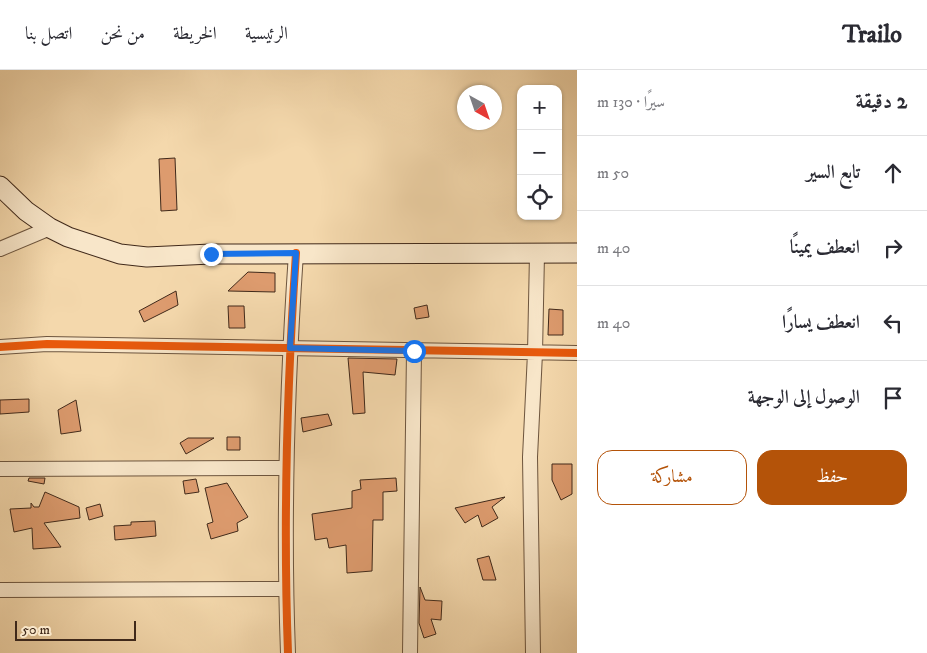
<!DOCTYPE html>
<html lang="ar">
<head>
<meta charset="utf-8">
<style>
	:root { --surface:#fff; --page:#f2f2f3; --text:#2b2b33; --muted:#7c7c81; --line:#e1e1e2; --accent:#b45309 }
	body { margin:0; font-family:"IM FELL DW Pica",Amiri,serif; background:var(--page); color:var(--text); direction:rtl }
	.controls { position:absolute; right:15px; top:15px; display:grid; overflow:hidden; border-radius:10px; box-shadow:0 1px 4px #0004 }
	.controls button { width:45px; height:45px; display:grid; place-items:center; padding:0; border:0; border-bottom:1px solid var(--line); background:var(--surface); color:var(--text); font:25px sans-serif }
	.compass { position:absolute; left:457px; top:15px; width:45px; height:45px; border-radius:50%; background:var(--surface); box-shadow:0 1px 4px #0004; rotate:140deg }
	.scale { position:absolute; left:15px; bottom:12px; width:121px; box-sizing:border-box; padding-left:5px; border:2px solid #40291a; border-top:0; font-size:14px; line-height:18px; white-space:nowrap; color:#40291a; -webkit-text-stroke:4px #f8e6c9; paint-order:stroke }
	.stop { position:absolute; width:15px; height:15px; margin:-11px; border:4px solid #1a73e8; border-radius:50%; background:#fff }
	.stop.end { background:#1a73e8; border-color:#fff; box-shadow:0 1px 5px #0008 }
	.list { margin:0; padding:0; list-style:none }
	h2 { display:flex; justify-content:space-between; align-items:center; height:65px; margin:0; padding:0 20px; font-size:21px }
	h2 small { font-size:16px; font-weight:400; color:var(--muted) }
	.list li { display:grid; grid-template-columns:32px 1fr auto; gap:15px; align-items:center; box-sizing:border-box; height:75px; padding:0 20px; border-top:1px solid var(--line) }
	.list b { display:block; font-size:19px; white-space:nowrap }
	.list em { font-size:16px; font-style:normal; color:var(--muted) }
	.actions { display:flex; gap:10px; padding:15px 20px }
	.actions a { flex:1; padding:11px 0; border:1px solid var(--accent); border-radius:15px; text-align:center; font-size:18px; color:var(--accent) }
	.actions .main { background:var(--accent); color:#fff }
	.icon { flex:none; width:28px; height:28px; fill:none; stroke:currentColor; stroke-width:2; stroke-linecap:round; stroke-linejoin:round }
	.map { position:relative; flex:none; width:577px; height:583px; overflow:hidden; direction:ltr }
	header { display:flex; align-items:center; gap:30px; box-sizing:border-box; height:70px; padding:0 25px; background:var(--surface); border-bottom:1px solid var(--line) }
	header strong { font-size:24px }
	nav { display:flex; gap:28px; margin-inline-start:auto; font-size:18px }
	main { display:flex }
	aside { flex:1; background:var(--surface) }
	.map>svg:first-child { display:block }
</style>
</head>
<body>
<header>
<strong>Trailo</strong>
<nav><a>الرئيسية</a><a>الخريطة</a><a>من نحن</a><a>اتصل بنا</a></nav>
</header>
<main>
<aside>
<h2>2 دقيقة<small>سيرًا · 130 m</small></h2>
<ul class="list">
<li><svg class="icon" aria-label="ahead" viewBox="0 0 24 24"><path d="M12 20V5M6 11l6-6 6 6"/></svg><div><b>تابع السير</b></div><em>50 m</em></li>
<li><svg class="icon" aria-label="right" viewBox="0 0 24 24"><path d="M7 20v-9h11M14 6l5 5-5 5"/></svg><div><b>انعطف يمينًا</b></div><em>40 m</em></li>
<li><svg class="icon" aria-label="left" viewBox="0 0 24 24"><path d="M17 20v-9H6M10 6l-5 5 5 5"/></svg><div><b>انعطف يسارًا</b></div><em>40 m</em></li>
<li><svg class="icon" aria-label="arrive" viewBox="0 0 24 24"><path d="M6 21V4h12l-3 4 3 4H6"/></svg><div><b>الوصول إلى الوجهة</b></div></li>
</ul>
<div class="actions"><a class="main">حفظ</a><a>مشاركة</a></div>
</aside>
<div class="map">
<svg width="577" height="583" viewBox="0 0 577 583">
	<rect width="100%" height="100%" fill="#f4d8ac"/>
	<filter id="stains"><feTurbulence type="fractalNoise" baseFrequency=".004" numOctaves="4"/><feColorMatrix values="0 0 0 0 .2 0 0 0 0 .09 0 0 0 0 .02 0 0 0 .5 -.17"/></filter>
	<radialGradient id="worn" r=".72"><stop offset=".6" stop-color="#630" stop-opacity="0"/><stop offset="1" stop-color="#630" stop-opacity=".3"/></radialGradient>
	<path fill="#dd9b6e" stroke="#40291a" d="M175 88 177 140 161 141 159 89Z
		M248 202 275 203V222L228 221Z
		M176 221 178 235 144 252 139 241Z
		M427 235 429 247 416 249 414 238Z
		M228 236H244L245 258H229Z
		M549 239 563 240V265H548Z
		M348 288 397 289 395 305 363 302 365 343 353 344Z
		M29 329V342L0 344V330Z
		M76 330 81 361 61 364 58 340Z
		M328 344 332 355 303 362 301 348Z
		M227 367H240V380H227Z
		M188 368H214L186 384 180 373Z
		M552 394H572V424L561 430 552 410Z
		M29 408H45L44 414 28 411Z
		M396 408 397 421 383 422V450H373L372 501 347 503 346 475 329 478 327 468 315 470 312 444 352 438V421L361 419 360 410Z
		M196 409 199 422 185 424 183 411Z
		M227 413 248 447 237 453 238 461 211 469 207 454 213 452 205 418Z
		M45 422 79 437 80 448 44 453 61 477 33 479 32 458 14 462 10 439 31 438V433L34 437H39Z
		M505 427 492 437 498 448 482 457 478 445 465 453 455 438Z
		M100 434 103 446 89 450 86 438Z
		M155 451 156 466 115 470 114 456 131 455V452Z
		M489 486 496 510H483L477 489Z
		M420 517 425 530 442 531 441 550 431 549 436 564 424 568 419 553Z"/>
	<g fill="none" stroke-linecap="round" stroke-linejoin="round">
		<defs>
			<path id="minor" d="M0 179 50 158
				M0 277 47 274 577 283
				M0 399 286 398
				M0 520 285 519
				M288 583C283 450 287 316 296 183
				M410 583 414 281
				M533 583 530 387 535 283 537 184"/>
			<path id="secondary" d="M0 116 26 141 50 158 68 167 120 184 147 187 211 184 577 183"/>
		</defs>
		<use href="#minor" stroke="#6d553e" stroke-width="16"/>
		<use href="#secondary" stroke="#40291a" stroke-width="21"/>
		<use href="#minor" stroke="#f8e6c9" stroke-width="14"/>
		<use href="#secondary" stroke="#f8e6c9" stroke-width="19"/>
		<defs>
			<path id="cycleway" d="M0 277 47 274 577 283
				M288 583C283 450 287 316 296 183"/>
		</defs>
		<use href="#cycleway" stroke="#f8e6c9" stroke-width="11"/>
		<use href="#cycleway" stroke="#e8590c" stroke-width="8"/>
	</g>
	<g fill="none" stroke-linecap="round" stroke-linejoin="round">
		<path stroke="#1a73e8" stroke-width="6" d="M211 184 296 183 290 278 414 281"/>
	</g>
	<rect width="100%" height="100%" filter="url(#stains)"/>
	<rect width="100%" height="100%" fill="url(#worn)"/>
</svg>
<div class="controls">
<button>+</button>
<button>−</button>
<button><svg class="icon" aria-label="locate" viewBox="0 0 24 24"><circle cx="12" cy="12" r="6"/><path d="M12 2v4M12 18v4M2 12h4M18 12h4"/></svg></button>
</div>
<svg class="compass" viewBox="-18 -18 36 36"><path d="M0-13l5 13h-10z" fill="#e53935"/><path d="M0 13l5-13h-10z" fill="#7c7c81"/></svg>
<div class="scale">50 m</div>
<div class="stop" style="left:414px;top:281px"></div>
<div class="stop end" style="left:211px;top:184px"></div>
</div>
</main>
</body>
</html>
